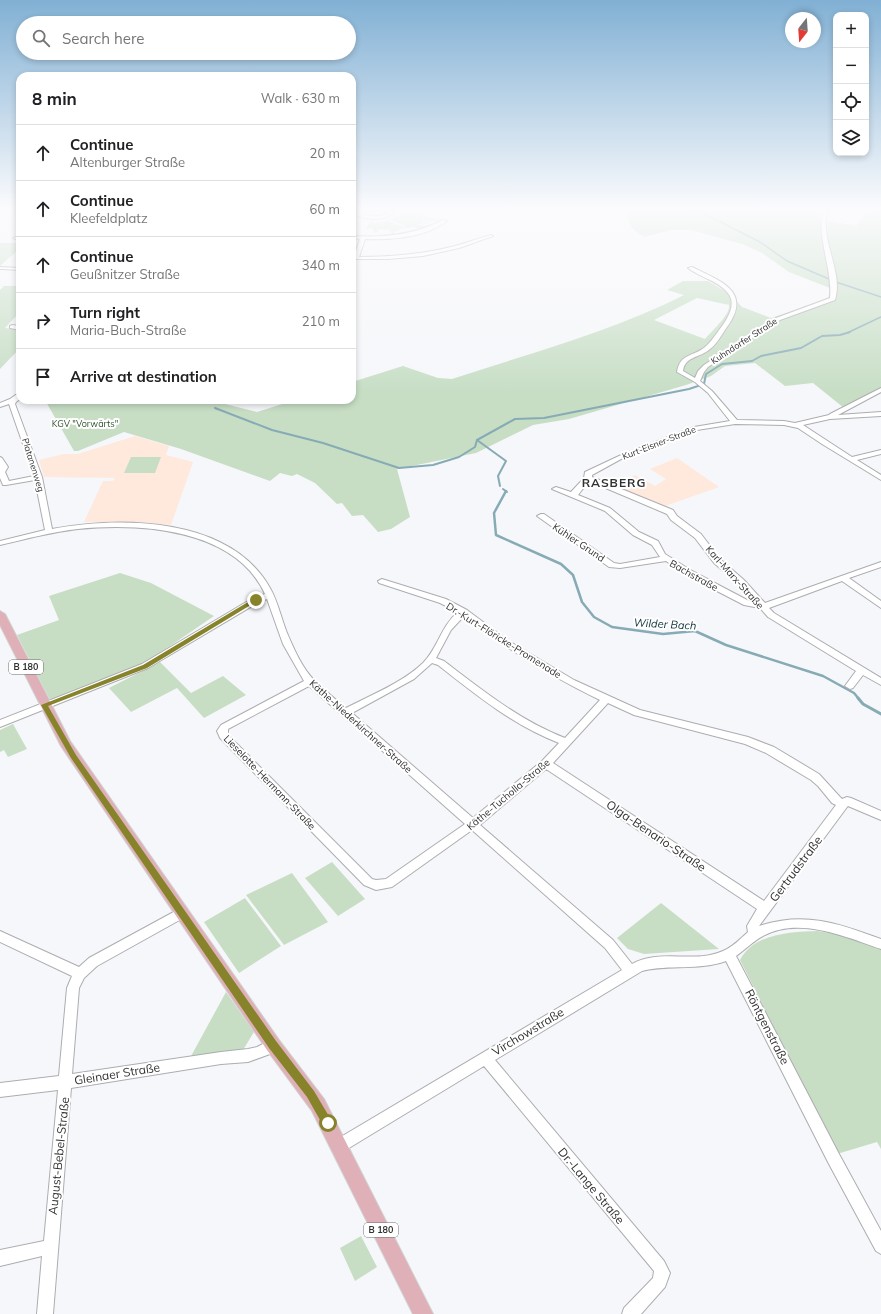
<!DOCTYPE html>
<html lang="en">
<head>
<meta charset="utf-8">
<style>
	:root { --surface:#fff; --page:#f2f2f2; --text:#202124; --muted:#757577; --line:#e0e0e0 }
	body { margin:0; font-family:Mulish,sans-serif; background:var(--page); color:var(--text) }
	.controls { position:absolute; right:12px; top:12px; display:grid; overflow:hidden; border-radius:8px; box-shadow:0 2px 6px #0003 }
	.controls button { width:36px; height:36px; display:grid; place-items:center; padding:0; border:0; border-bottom:1px solid var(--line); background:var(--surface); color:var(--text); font:20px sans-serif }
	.compass { position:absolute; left:785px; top:12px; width:36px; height:36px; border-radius:50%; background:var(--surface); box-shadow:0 2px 6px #0003; rotate:197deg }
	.stop { position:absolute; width:12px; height:12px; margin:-9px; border:3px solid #86832b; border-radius:50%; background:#fff }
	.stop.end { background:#86832b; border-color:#fff; box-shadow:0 1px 4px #0008 }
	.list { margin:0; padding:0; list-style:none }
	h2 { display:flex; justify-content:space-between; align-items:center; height:52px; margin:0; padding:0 16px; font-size:17px }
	h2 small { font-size:13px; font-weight:400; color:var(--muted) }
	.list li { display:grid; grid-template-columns:26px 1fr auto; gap:12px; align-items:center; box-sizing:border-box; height:56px; padding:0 16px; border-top:1px solid var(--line) }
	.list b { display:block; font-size:15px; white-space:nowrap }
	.list p { margin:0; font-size:13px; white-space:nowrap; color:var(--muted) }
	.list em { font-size:13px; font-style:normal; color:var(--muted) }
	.icon { flex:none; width:22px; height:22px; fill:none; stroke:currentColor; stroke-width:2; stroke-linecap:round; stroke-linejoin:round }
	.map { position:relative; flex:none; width:881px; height:1314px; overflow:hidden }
	.search { position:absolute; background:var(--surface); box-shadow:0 2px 6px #0003; left:16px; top:16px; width:340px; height:44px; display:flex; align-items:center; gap:10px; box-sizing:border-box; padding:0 14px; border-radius:22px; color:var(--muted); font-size:15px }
	.panel { position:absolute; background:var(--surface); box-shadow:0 2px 6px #0003; left:16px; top:72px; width:340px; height:332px; border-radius:12px }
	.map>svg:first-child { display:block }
</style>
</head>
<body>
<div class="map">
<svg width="881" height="1314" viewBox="0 0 881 1314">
	<rect width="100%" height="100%" fill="#f6f7fa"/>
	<path fill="#ffe8dc" d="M135 436 169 446 166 455 193 462 171 525 142 522H84L103 481H113L115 478 44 477 39 460 64 454H78Z
		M677 458 719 487 665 506 616 487 635 475 655 486 666 479 650 469Z"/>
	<path fill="#c7dec5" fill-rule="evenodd" d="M408 209H414L416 212 415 215 416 213 441 221 438 223H436L438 221 423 220 421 221 427 223 417 224 430 227 422 230 414 227 401 228 402 229 398 230 400 231 393 232 395 234H402L394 235 388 229 381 231 384 230 383 229 377 230 378 232 374 233 373 228 366 229 370 221 375 223 389 221 394 224 391 225 397 224 403 227 406 226 388 218H396L392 216 402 217 404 216 401 215 404 214 393 212H407Z
		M626 209H824L820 214V219L856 226 869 209H881V387L844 408 813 383 785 386 755 363 725 366 711 376 686 385 569 419 533 425 476 453 397 469 410 517 391 529 378 532 363 515 352 516 342 503 337 504 315 483 297 474 292 476 280 473 270 481 181 449 124 432 78 451H74L45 400H202L195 403H221L257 412 295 400H352V382L403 366 438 378 452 379C530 353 611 332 684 295L667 290 683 281H708L730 294 742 307 771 318 828 299 830 288 789 272 762 253 742 244 691 230H672L644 237C633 231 626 222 626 209ZM697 298 729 305C731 314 711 332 705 339L654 320Z
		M0 243H20V248L0 266Z
		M4 286H20V312L5 328 20 330V348L0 369V290Z
		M131 457H161L155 473H124Z
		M120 573 151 583 214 616 141 666 50 700 17 635 59 620 49 596Z
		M160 662 191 693 223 676 246 695 204 718 177 688 131 712 109 688Z
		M13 724 27 749 8 757 4 750 0 752V730Z
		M332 862 365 899 338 916 305 878Z
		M292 873 328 922 284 945 246 895Z
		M245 898 281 946 239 973 204 922Z
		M661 903 719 949 644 954 628 949 617 938Z
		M818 931 851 937 881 948V1149L877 1142 837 1154 740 960C754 933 791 932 818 931Z
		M226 992 254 1032 243 1050 190 1058Z
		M361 1236 377 1267 355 1281 340 1248Z"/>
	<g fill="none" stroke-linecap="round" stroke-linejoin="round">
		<path stroke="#87abb5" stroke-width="1.5" d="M695 209 760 242 787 261 829 279
			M836 282 881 297
			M847 333 881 317"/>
		<path stroke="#87abb5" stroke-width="2" d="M215 408 272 430 323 443 399 468 433 465 459 457 475 447 477 440
			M477 440 515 419 544 418 689 389 704 384 706 374 722 364 752 361 761 356 801 348 822 336 840 335 850 332
			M477 440 506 461 498 476 500 486
			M503 489 507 492"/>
		<path stroke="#87abb5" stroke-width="2.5" d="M506 491 494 513 496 535 561 564 573 575 582 602 594 617 612 627 663 634 695 631 726 645 823 676 854 693 859 699"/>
		<path stroke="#87abb5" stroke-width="3" d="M858 698 863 704 881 714"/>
		<defs>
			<path id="minor" d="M365 209H371L360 214C370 216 379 218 388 213L386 209H390L393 213C382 222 364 219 353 214Z
				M824 209H828C818 238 844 271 835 300L780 320 708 367 704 372 700 381 712 391 737 420 784 421 795 423 829 415 830 414 881 388V392L838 415 881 412V416L830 419 803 425 852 457 881 450V454L857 460 881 475V480L822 444 798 428 784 425 735 424 697 430 623 458 592 475V477L673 510 677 516 701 534 720 559 744 580 765 603 881 562V567L849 578 881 601V608L842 581 769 608 774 613 881 678V685L863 675 853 688 850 689 845 686 856 671 768 617 760 608 744 605 686 575 666 561 620 568 609 567 537 516 541 514H544L614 563 620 564 660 557 652 545 633 535 605 511 552 489 556 487 571 492 584 478 585 472 619 456 694 427 730 421 708 393 695 382 677 372C680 353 693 357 705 347 710 343 713 338 717 333 725 322 739 305 727 292 717 280 699 277 688 268L692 267C720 281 753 291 727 327 722 334 717 344 710 349 700 358 685 356 683 371L695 378 698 371 704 365 776 318 830 298C833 270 815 233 824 209ZM589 481 667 514 671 520 695 538 714 563 738 584 754 602 749 601 692 571 665 554 658 541 639 532 610 508 578 495Z
				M443 220 447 221C425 238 391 240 365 239L359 257C392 257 424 254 455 246 467 243 479 238 491 235L493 236 459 248 423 256 388 259H352V257H354L360 239 352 238V236C384 238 414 235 443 220Z
				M20 235V238L15 239 13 238Z
				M0 267 20 268V270L2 269H0Z
				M12 325 20 326V330L10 328V326Z
				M20 392V399L16 402 15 404 42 477 52 529C122 516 230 517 270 588 278 602 281 618 287 633 294 649 302 668 314 680 324 690 335 699 346 708 371 695 402 683 423 663 438 648 441 626 458 612L440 603 379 583 378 581 382 579 446 599 467 610 507 640 574 680 640 710 748 737 774 747 819 774 840 797 842 799 847 797 851 798 881 811V820L848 806 847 807 759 926C804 911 838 923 881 939V949C846 937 799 916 763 936 753 941 745 950 736 956L839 1154 881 1231V1254L876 1251 829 1164 726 961C699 971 669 964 642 971L495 1060 664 1261 670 1273 665 1287 641 1314H622L624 1308 653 1278 654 1271 484 1066 344 1151 339 1153 334 1151 332 1146 334 1141 622 970 605 948 472 830 392 887 376 890 364 885 220 738 217 731 221 725 304 681 283 644 267 599 259 602 148 668 0 727V720L142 664 253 598 265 594C235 528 139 523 78 529 51 532 26 539 0 545V541L45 530 35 480 6 485H3L0 478V457L2 458 8 467 5 472 9 481 34 476 9 404 0 407V403L10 399ZM464 616C508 650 550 676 600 700L565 738C519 720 482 690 444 661L436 658 451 630ZM432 663 438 665C476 695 513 725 559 743L542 761 473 818 352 713 414 679ZM309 686 465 824 386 879 376 880 372 879 228 735V729ZM608 703 634 715 745 744 766 753 811 780 818 786 832 803 836 805 764 901 553 763ZM546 769 757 909 747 926 748 932C740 939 733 947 723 951 695 964 660 948 632 964L613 940 480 825Z
				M181 908 185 909 187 913 185 917 97 966 84 978 79 988 72 1074 221 1052 248 1049 257 1047 273 1039 278 1041 280 1045 278 1049 270 1054 248 1062 221 1064 71 1088 53 1314H37L42 1256 0 1266V1250L44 1241 58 1090 0 1097V1083L59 1076 67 988 72 976 0 942V931L79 967 89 958Z"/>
			<path id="major" d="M0 611 5 614 70 741 279 1040 324 1099 433 1314H413L312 1111 267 1050 61 746 0 625Z"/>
		</defs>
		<use href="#minor" stroke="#acadb0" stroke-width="2"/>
		<use href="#major" stroke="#d2d2d2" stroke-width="2"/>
		<use href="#minor" fill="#fff" fill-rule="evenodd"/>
		<use href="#major" fill="#dfb0b8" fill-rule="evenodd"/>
	</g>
	<linearGradient id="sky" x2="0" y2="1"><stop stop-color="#81b0d4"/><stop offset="0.53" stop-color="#fbfbfd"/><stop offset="1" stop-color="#fbfbfd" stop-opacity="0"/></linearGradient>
	<rect width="881" height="393" fill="url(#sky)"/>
	<path fill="#86832b" d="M253 599 259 600 147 668 48 706 76 755 276 1041 314 1091 333 1123 331 1127 328 1128 324 1127 307 1097 269 1048 71 758 41 705 143 665Z"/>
	<g text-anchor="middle" stroke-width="4" stroke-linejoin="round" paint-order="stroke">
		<g font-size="9" fill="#313132" stroke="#fff">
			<text transform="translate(744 341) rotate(-33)" y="3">Kuhndorfer Straße</text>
			<text transform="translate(659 443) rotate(-21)" y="3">Kurt-Eisner-Straße</text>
			<text transform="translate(33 465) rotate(73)" y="3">Platanenweg</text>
		</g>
		<g font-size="9" fill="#30522e" stroke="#fff">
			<text x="85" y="427">KGV "Vorwärts"</text>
		</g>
		<g fill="#fff" stroke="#6f6f70" stroke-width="1">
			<rect x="9" y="660" width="34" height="14" rx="3"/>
			<rect x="364" y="1223" width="34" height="14" rx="3"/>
		</g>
		<g font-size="9" font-weight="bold" fill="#313132">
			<text x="26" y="670">B 180</text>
			<text x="381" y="1233">B 180</text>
		</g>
		<g font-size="10" fill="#313132" stroke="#fff">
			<text transform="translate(579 542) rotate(34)" y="4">Kühler Grund</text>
			<text transform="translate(694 575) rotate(29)" y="4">Bachstraße</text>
			<text transform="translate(735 577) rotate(48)" y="4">Karl-Marx-Straße</text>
			<text transform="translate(504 640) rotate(32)" y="4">Dr.-Kurt-Flöricke-Promenade</text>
			<text transform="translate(361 726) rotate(42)" y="4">Käthe-Niederkirchner-Straße</text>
			<text transform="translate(270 782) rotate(46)" y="4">Lieselotte-Hermann-Straße</text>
			<text transform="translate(508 794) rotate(-40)" y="4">Käthe-Tucholla-Straße</text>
		</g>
		<g font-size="11" font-style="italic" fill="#0a2f37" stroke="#fff">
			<text transform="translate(665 624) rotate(3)" y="4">Wilder Bach</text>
		</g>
		<g font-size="12" font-weight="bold" letter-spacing="1" fill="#313132" stroke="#fff">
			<text x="614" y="487">RASBERG</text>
		</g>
		<g font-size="12" fill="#313132" stroke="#fff">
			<text transform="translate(656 836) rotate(34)" y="4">Olga-Benario-Straße</text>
			<text transform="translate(796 869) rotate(-53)" y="4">Gertrudstraße</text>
			<text transform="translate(767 1027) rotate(63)" y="4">Röntgenstraße</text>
			<text transform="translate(528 1032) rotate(-31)" y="4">Virchowstraße</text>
			<text transform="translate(117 1074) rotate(-9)" y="4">Gleinaer Straße</text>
			<text transform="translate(59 1156) rotate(-84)" y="4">August-Bebel-Straße</text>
			<text transform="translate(591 1186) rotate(50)" y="4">Dr.-Lange Straße</text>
		</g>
	</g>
</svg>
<div class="controls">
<button>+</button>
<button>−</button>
<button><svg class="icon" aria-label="locate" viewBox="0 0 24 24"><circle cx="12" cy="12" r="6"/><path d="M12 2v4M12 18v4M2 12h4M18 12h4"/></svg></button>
<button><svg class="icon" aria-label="layers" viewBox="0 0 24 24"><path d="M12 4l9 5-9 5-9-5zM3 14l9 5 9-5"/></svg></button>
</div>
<svg class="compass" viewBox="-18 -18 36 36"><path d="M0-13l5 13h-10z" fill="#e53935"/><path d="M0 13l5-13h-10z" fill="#757577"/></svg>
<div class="stop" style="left:328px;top:1123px"></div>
<div class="stop end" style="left:256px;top:600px"></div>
<div class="search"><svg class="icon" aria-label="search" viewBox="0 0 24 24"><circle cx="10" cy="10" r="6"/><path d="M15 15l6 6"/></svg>Search here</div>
<section class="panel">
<h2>8 min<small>Walk · 630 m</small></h2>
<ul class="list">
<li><svg class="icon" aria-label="ahead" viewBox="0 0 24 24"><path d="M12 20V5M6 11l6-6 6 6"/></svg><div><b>Continue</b><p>Altenburger Straße</p></div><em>20 m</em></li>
<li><svg class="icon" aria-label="ahead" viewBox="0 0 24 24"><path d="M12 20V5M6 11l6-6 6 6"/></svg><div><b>Continue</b><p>Kleefeldplatz</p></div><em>60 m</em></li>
<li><svg class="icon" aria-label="ahead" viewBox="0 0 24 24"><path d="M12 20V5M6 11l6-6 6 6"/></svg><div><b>Continue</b><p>Geußnitzer Straße</p></div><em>340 m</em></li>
<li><svg class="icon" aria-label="right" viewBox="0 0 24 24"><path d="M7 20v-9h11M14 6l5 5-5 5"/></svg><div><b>Turn right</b><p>Maria-Buch-Straße</p></div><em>210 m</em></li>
<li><svg class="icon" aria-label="arrive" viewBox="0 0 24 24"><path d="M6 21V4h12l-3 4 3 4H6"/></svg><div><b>Arrive at destination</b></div></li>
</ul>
</section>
</div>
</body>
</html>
